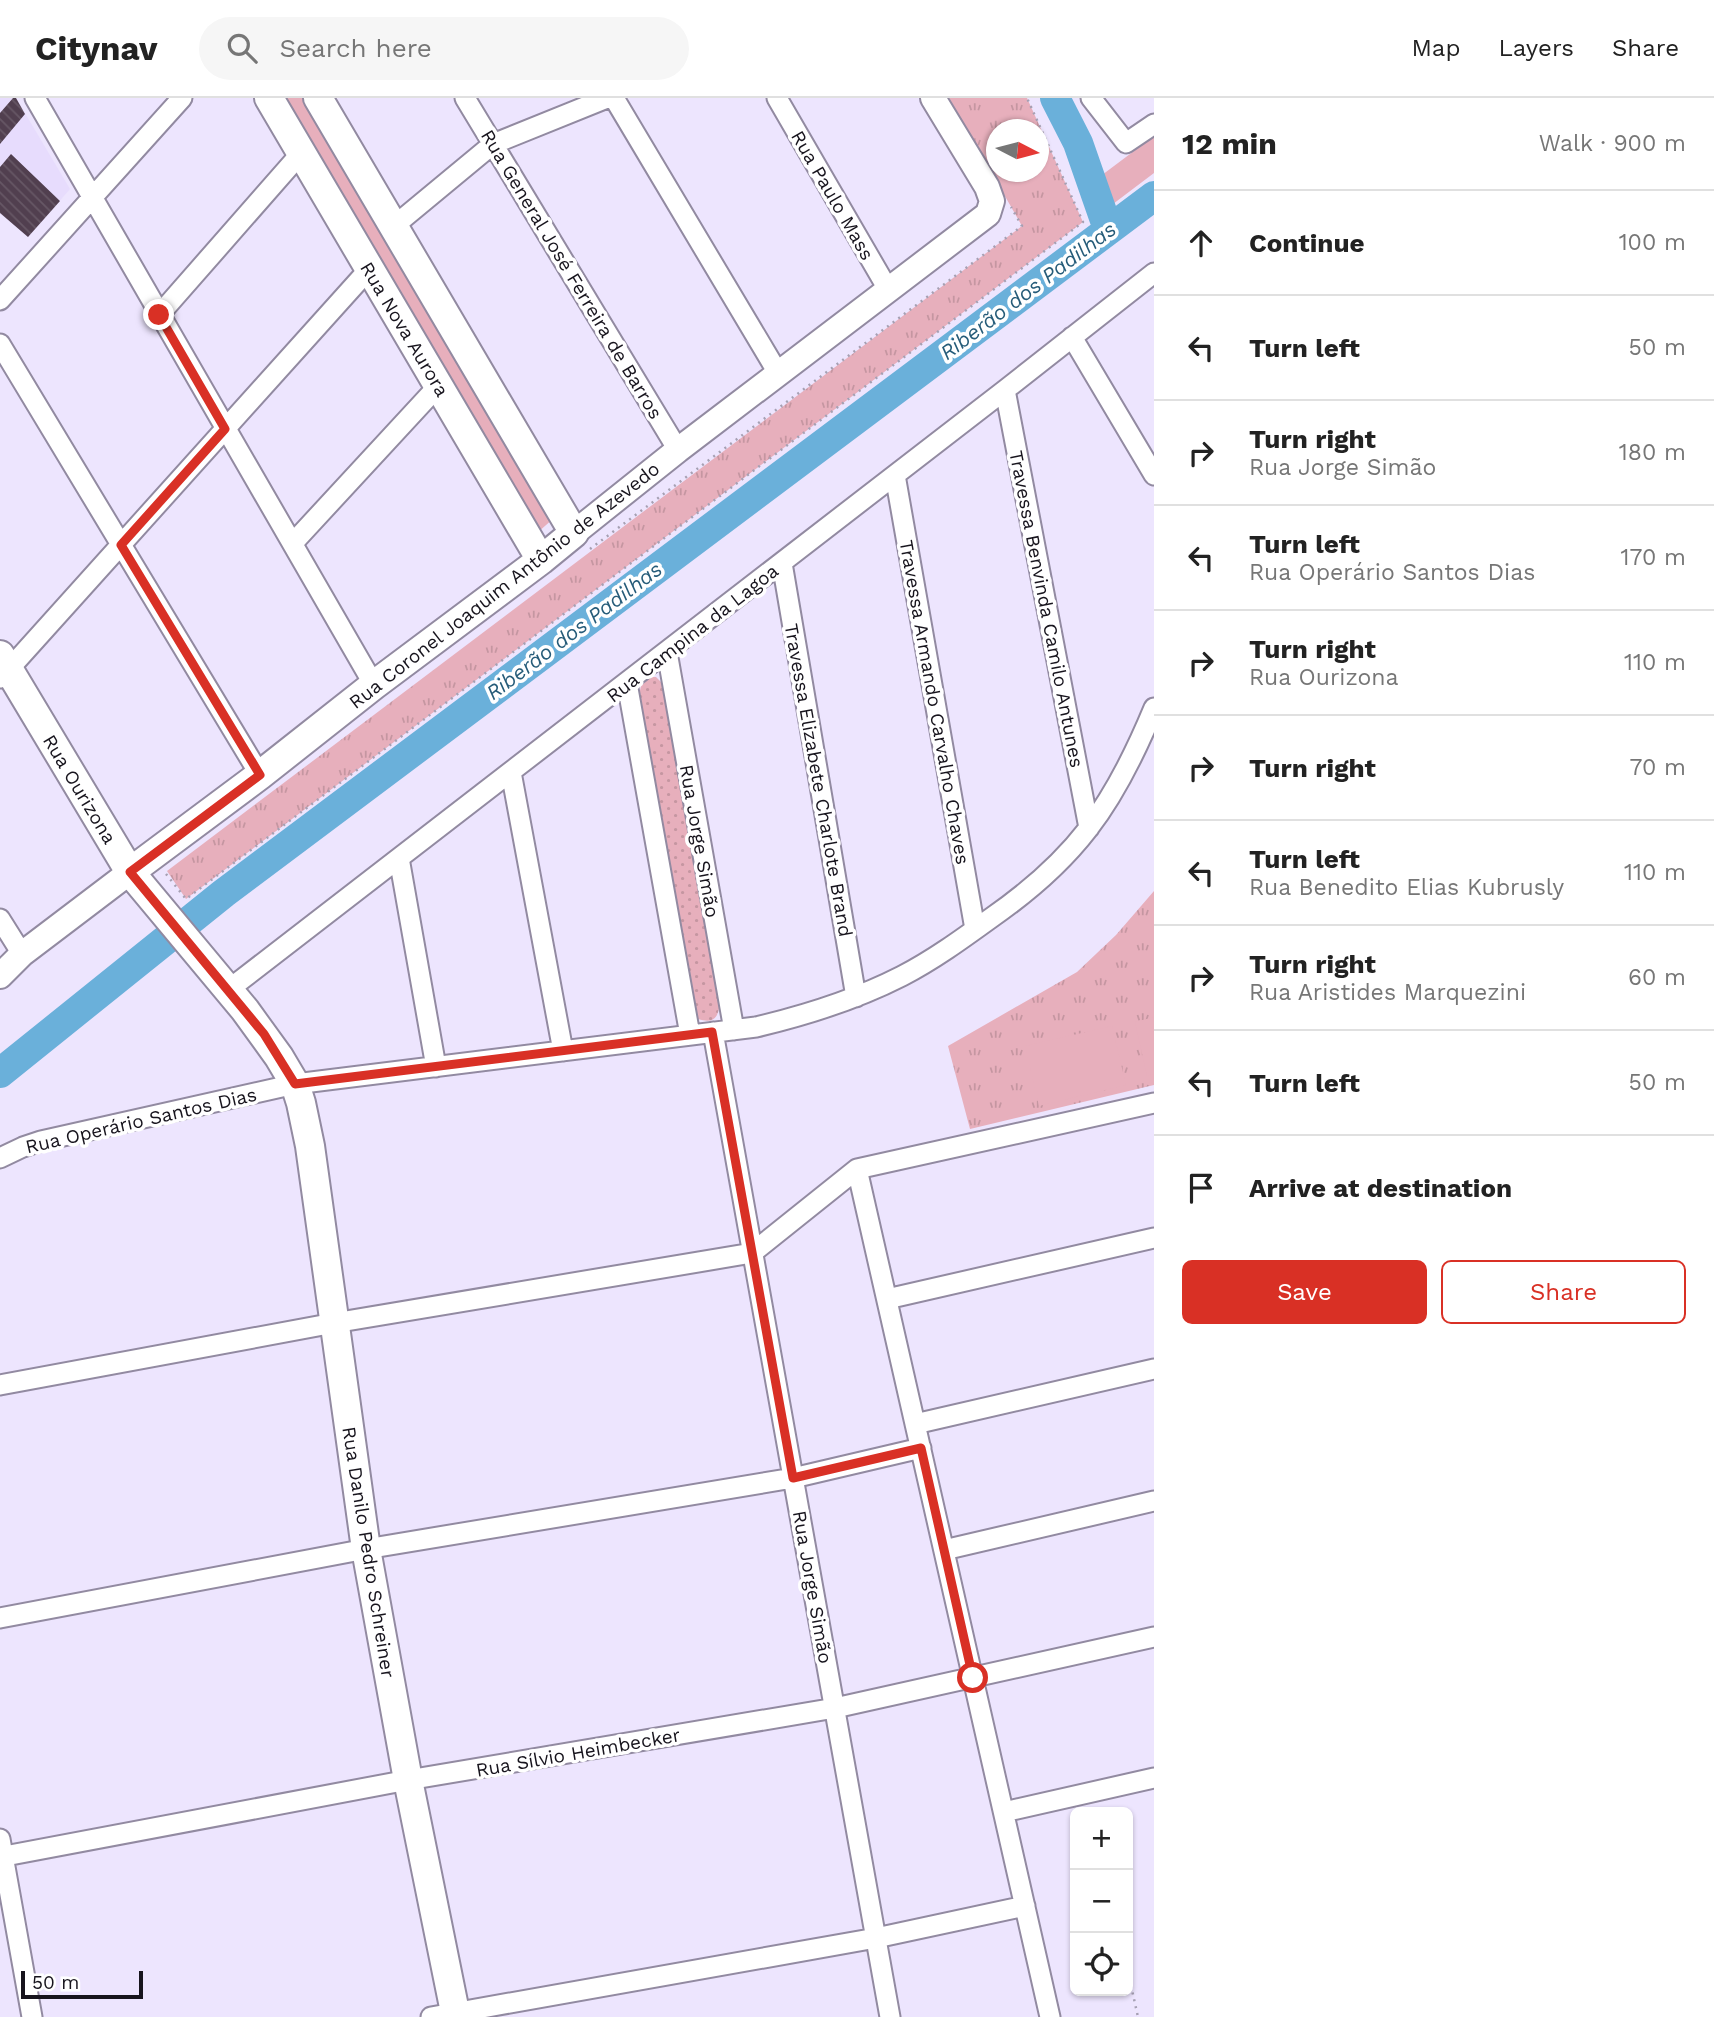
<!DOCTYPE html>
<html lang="en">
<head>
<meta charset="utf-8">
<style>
	:root { --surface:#fff; --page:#f6f6f6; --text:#222; --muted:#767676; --line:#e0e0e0; --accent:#d93025 }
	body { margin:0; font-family:"Work Sans",sans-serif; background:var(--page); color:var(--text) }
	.controls { position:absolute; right:21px; bottom:21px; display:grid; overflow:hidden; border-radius:10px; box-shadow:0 2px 5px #0004 }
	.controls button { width:63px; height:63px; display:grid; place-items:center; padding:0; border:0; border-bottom:2px solid var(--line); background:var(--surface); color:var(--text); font:35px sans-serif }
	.compass { position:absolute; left:986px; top:21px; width:63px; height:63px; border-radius:50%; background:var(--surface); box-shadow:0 2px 5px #0004; rotate:96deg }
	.scale { position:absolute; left:21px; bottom:18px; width:122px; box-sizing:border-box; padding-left:7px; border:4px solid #17141d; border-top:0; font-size:19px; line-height:24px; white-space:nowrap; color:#17141d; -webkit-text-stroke:5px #fff; paint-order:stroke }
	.stop { position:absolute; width:21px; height:21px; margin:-16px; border:5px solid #d93025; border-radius:50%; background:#fff }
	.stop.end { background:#d93025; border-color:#fff; box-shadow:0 2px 7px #0008 }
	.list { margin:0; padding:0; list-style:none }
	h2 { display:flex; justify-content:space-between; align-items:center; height:91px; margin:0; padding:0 28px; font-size:30px }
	h2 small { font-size:23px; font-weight:400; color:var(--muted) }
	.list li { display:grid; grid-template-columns:46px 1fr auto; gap:21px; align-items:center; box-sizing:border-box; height:105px; padding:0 28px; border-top:2px solid var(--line) }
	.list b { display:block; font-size:26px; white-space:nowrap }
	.list p { margin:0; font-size:23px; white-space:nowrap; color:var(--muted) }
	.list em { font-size:23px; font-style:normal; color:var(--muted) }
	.actions { display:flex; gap:14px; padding:21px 28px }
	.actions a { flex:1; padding:16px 0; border:2px solid var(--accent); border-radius:10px; text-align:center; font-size:24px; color:var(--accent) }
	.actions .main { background:var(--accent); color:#fff }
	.icon { flex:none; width:38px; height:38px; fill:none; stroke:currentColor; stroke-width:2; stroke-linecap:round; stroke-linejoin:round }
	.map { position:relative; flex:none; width:1154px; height:1919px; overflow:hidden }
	header { display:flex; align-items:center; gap:42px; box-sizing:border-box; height:98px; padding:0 35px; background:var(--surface); border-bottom:2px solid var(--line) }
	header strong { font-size:33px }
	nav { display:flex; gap:38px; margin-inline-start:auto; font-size:24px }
	.search { width:490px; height:63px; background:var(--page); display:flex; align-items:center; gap:18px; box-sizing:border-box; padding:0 24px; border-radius:38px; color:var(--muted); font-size:26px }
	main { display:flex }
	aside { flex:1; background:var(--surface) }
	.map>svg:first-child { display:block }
</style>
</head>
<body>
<header>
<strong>Citynav</strong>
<div class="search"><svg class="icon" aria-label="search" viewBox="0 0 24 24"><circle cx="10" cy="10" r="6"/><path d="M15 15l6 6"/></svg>Search here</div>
<nav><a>Map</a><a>Layers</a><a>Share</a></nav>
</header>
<main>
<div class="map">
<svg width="1154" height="1919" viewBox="0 0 1154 1919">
	<defs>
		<pattern id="grass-dots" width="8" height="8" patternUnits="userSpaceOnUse" patternTransform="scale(1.75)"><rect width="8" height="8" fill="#e7afbc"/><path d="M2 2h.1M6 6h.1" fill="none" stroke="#c596a1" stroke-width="1.8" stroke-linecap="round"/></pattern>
		<pattern id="park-tufts" width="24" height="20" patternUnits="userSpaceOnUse" patternTransform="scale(1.75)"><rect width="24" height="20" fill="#e7afbc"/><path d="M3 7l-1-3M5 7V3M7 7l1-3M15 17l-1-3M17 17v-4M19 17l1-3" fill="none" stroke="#c596a1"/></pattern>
		<pattern id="building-back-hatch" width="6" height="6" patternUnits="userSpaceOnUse" patternTransform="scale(1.75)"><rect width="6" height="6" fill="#513f4f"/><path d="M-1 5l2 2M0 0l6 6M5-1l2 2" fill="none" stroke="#665765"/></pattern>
	</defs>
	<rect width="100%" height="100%" fill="#ede5fe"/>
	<path fill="#e7dcfd" d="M0 0H16L70 91 28 139 0 115Z"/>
	<path fill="url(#grass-dots)" d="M650 579H656L662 585 665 592 720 905C718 920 714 926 698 921L695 915 639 597 641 588Z"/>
	<path fill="url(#park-tufts)" fill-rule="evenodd" d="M949 0H1027L1083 124 186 801 167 773 1022 128ZM996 32H1038V74H996Z
		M1154 793V987L970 1031 948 948 1077 874 1116 837Z"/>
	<path fill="#e7afbc" d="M280 0H307L554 420 537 435Z
		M1154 38V75L1113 106 1102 77Z
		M1154 919V976L1147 978 1135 924Z
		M1112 928 1126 987 1039 1008 1025 948Z"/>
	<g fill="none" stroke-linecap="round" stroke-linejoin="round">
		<path stroke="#6ab0da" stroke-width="30" d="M1055 0 1078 45 1108 131
			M0 975 224 795 1154 98"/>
	</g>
	<path fill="url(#building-back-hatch)" d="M13 0H16L25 16 0 46V15Z
		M11 56 60 103 28 139 0 115V69Z"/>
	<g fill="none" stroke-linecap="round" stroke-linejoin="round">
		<defs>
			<path id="minor" d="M35 0 374 587
				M465 0 678 352
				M614 0 778 275
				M777 0 889 193
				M1091 0 1126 45 1154 26
				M394 128 493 46 607 0
				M0 202 182 0
				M159 217 302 54
				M1072 239 1154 377
				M0 246 260 677
				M1005 292 1089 730
				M895 377 975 831
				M293 445 439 287
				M782 465 856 899
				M667 554 734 932
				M1 580 370 170
				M627 585 690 937
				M511 674 563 953
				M399 760 436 969
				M0 821 22 856
				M228 892 1005 292 1154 175
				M713 934 890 1919
				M0 1060 23 1049 41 1043 295 986 756 929C807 917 855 902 902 878 933 862 962 841 991 820 1027 795 1061 766 1088 731 1116 695 1137 651 1154 610
				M857 1071 1050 1919
				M887 1201 1154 1140
				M0 1287 334 1225 752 1155 857 1071 1154 1005
				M915 1326 1154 1271
				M944 1452 1154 1403
				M0 1520 366 1451 793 1380 921 1350
				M1004 1714 1154 1680
				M0 1741 32 1919
				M0 1759 408 1682 835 1610 1154 1539
				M431 1919 876 1840 1025 1808"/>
			<path id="tertiary" d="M574 435 678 352 988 116 992 103 987 89 933 0
				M0 878 22 856 130 774"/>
			<path id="secondary" d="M269 0 541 462
				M0 557 130 774 245 912 279 959 295 986 301 1005 310 1048 366 1451 408 1682 456 1919
				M130 774 260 677 374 587 541 462 574 435 318 0"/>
		</defs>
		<use href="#minor" stroke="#928aa1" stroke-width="23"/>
		<use href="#tertiary" stroke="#928aa1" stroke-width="28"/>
		<use href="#secondary" stroke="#928aa1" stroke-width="32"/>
		<path stroke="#a6a0b3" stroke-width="2.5" stroke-dasharray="2 5" stroke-linecap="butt" d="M590 451 1022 128 1011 109
			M166 776 186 801 1083 124 1027 0
			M1128 1874 1138 1919"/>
		<use href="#minor" stroke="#fff" stroke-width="19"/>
		<use href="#tertiary" stroke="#fff" stroke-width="24"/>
		<use href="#secondary" stroke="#fff" stroke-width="28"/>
	</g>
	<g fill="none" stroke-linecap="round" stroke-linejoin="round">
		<path stroke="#d93025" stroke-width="9" d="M159 217 225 331 121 447 260 677 130 774 264 936 295 986 712 934 793 1380 921 1350 973 1580"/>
	</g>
	<g text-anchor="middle" stroke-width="7" stroke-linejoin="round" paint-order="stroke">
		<g font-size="19" fill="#17141d" stroke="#fff">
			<text transform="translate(833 97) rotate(60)" y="7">Rua Paulo Mass</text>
			<text transform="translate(572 176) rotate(59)" y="7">Rua General José Ferreira de Barros</text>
			<text transform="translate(405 231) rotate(59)" y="7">Rua Nova Aurora</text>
			<text transform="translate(504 487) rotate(-38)" y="7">Rua Coronel Joaquim Antônio de Azevedo</text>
			<text transform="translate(1047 511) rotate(79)" y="7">Travessa Benvinda Camilo Antunes</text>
			<text transform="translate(692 535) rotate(-38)" y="7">Rua Campina da Lagoa</text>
			<text transform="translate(935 604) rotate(80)" y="7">Travessa Armando Carvalho Chaves</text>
			<text transform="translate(819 682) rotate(80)" y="7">Travessa Elizabete Charlote Brand</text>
			<text transform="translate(80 691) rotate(59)" y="7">Rua Ourizona</text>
			<text transform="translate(700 743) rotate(80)" y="7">Rua Jorge Simão</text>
			<text transform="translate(141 1022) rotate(-13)" y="7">Rua Operário Santos Dias</text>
			<text transform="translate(369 1454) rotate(81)" y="7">Rua Danilo Pedro Schreiner</text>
			<text transform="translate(813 1489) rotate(80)" y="7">Rua Jorge Simão</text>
			<text transform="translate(578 1654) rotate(-10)" y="7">Rua Sílvio Heimbecker</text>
		</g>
		<g font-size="21" font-style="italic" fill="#265c79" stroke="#fff">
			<text transform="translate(1028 193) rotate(-37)" y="7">Riberão dos Padilhas</text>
			<text transform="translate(574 533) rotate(-37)" y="7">Riberão dos Padilhas</text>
		</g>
	</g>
</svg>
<div class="controls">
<button>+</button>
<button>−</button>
<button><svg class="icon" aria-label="locate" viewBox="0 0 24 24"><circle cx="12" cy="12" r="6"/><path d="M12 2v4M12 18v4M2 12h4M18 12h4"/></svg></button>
</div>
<svg class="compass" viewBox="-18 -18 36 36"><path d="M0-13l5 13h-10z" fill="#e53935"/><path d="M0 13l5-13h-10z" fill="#767676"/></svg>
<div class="scale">50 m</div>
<div class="stop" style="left:973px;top:1580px"></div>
<div class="stop end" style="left:159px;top:217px"></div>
</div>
<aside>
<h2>12 min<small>Walk · 900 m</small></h2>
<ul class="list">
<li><svg class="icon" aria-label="ahead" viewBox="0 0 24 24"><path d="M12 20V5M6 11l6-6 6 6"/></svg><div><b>Continue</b></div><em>100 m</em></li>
<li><svg class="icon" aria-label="left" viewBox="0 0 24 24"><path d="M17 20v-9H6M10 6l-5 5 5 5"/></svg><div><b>Turn left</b></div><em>50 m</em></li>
<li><svg class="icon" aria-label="right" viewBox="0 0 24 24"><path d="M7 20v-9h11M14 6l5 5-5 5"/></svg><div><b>Turn right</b><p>Rua Jorge Simão</p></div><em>180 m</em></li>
<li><svg class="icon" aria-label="left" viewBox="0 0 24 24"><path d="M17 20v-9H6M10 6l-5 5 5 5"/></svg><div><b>Turn left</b><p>Rua Operário Santos Dias</p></div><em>170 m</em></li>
<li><svg class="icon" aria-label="right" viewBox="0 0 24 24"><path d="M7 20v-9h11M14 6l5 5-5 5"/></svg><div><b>Turn right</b><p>Rua Ourizona</p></div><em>110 m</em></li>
<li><svg class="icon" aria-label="right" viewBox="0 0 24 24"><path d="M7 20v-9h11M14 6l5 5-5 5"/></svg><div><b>Turn right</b></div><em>70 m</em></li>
<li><svg class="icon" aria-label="left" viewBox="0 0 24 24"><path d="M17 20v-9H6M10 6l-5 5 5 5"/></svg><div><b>Turn left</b><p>Rua Benedito Elias Kubrusly</p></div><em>110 m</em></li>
<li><svg class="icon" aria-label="right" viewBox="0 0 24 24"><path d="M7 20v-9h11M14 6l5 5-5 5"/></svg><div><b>Turn right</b><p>Rua Aristides Marquezini</p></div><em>60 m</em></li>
<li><svg class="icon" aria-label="left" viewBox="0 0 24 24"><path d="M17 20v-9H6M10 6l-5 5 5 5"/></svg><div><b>Turn left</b></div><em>50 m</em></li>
<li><svg class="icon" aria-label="arrive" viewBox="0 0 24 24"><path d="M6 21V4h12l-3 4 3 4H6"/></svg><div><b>Arrive at destination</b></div></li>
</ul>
<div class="actions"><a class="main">Save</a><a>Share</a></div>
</aside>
</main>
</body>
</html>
